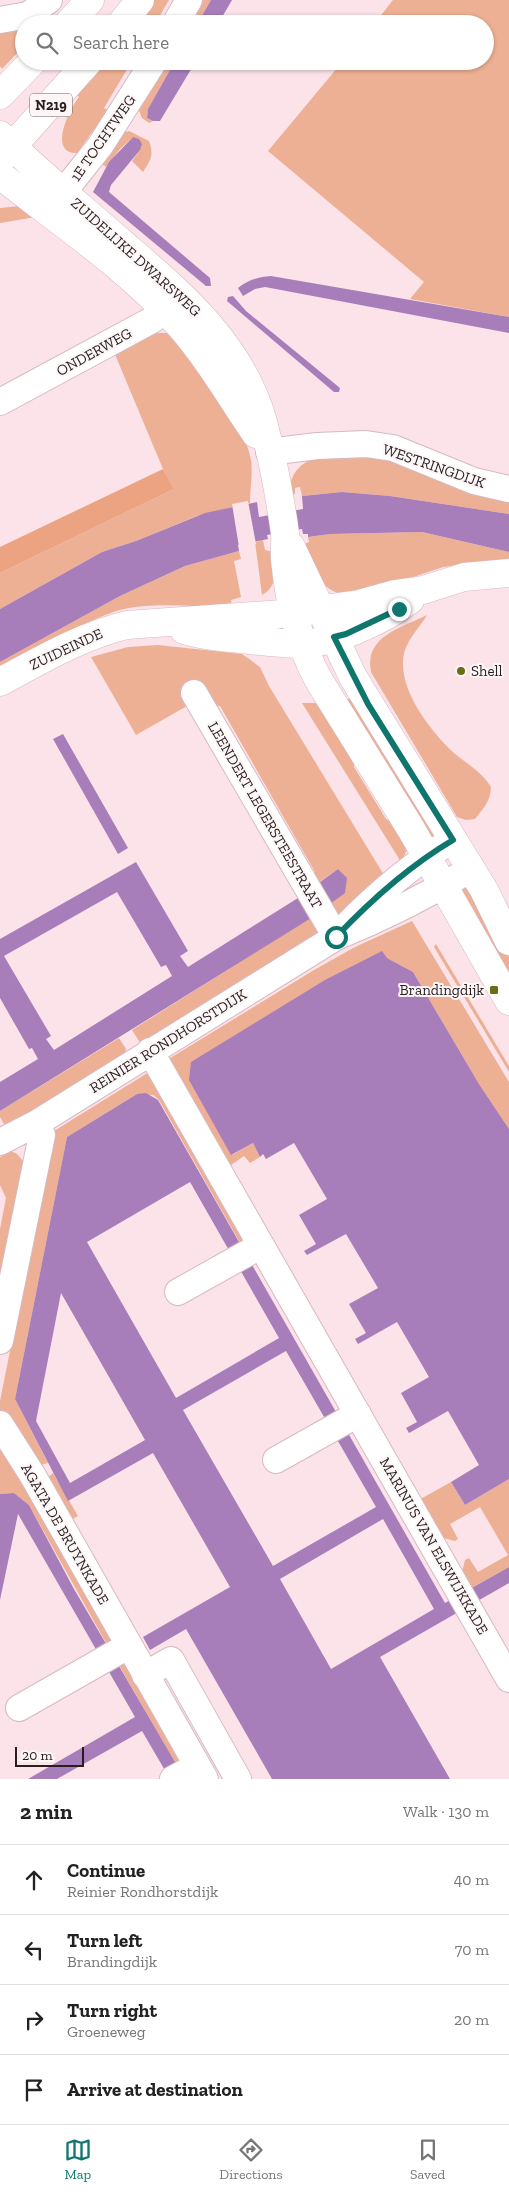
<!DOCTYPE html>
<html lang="en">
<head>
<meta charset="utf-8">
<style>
	:root { --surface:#fff; --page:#f2f2f2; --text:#222; --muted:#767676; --line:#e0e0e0; --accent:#0f766e }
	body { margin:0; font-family:"Zilla Slab",serif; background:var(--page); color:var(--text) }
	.scale { position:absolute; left:15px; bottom:12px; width:69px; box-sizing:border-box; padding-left:5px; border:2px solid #281e20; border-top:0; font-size:14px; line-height:18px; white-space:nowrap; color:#281e20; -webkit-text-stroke:4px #fcf6f7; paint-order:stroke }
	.stop { position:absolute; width:15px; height:15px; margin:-11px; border:4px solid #0f766e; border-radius:50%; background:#fff }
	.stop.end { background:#0f766e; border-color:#fff; box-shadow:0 1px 5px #0008 }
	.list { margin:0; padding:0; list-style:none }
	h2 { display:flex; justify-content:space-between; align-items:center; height:65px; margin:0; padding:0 20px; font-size:21px }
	h2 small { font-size:16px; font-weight:400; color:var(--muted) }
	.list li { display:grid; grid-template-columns:32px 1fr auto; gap:15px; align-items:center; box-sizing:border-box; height:70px; padding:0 20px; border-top:1px solid var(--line) }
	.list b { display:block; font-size:19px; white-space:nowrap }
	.list p { margin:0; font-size:16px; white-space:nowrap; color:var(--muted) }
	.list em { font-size:16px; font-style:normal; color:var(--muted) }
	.icon { flex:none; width:28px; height:28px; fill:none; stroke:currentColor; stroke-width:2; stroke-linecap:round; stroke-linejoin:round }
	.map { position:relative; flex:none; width:509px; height:1779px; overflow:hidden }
	.search { position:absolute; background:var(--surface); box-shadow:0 1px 4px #0004; left:15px; right:15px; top:15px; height:55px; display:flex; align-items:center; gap:12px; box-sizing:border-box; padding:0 18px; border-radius:28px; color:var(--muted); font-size:19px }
	.sheet { height:345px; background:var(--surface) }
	nav { display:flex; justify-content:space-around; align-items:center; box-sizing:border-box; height:70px; border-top:1px solid var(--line); background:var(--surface); font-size:14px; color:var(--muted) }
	nav a { display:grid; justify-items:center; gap:2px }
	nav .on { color:var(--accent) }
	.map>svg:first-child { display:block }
</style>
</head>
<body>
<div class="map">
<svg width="509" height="1779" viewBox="0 0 509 1779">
	<rect width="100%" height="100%" fill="#fce3e9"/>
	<path fill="#edb094" d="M153 0H169L155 24H134Z
		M199 0H211L197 24H186Z
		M393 0H509V317L410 299 424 282 268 151 343 61H485V24H374Z
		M24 26V46L2 69 0 66V29Z
		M104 61H132L104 108 108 110 77 153C47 154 70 108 79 97L77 95Z
		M164 61H175L148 109 147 118 153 121 149 123 142 118 138 108Z
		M129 131 149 141C154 155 151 160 143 172L132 161 140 150 133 137 120 149 106 167 101 163 121 133Z
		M20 206 36 217 0 223V208Z
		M151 333H170C193 364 246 423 251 460 253 473 250 489 250 503L197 516 136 541 102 552 0 609V573L174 489 163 469 114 352Z
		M367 452 509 500V514L390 496 342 492 302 496 300 487 295 488V494H289C292 450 333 455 367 452Z
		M422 532 509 552V564H468L443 567 357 596C323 597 314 572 300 546L309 542 308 537 330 534Z
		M263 540 265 550 275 552C275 567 279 586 262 595L255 542Z
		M239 551 241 559 234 561 241 597 231 600 232 608C201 607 166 603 135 607 97 611 35 652 0 672V662L120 596 185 566Z
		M427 615C420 627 410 636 405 650 394 685 430 731 454 753 466 763 483 773 491 787 491 800 483 809 475 819L466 820 457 817 371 672C364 636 401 628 427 615Z
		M158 645 242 654 260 667 269 686 387 880 340 918 328 906 338 869 315 885 309 876 315 872 220 706H187L136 735 91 657 128 647Z
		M356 697 435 835 433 839 429 840 339 701Z
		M302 703H321L354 749V767L386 819 401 826 407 850 401 862Z
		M464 883 492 917 509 957V983L459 887Z
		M315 915 319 935 146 1046 139 1041 132 1030Z
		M412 921 509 1082V1129L479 1084 413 972 387 958 232 1155 253 1143 260 1157 250 1163 244 1156 225 1169 167 1060 314 970 355 947Z
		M436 944 509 1066V1072L434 947Z
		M119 1038 126 1049 124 1057 16 1121 4 1124 0 1117V1111Z
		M149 1072 251 1241 243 1248 159 1100 153 1095 137 1094 67 1137 15 1399 48 1463 33 1467 0 1410V1401L54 1131Z
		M11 1151 17 1154 24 1162 0 1301V1229L6 1198 0 1185V1157Z
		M0 1451H3L118 1642 110 1650 29 1505 14 1493 0 1494Z
		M53 1473 78 1516 69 1521 42 1483Z
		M509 1479V1567L466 1591 460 1580 465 1560 469 1558 478 1572 508 1555 480 1507 450 1524 458 1539 455 1541 435 1536 415 1502 451 1482 465 1505Z
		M127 1657 187 1762 179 1769 116 1660Z"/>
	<path fill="#eca381" d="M163 469 174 489 0 573V547Z"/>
	<path fill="#a77eba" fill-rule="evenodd" d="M211 0H232L218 24H197Z
		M175 61H196L160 121H153L147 118 148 109Z
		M133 137 139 139 142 144 140 150 111 185 109 192 210 278 211 286H206L93 192 109 162Z
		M271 276 509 317V333L265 287 255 289 243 296 238 288C248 280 258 277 271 276Z
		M233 296 246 311 340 388 339 392H334L227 301 228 297Z
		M342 492 390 496 509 514V552L422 532 330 534 308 537V534H303L302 529 267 535 268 539 238 545 239 551 185 566 120 596 0 662V609L102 552 136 541 205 513 257 502 259 517 303 509 302 496Z
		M63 734 128 848 118 854 53 739Z
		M136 862 188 951 180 956 188 967 298 898 338 869 347 878 345 893 308 920 0 1111V1082L38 1059 32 1048 29 1049 0 998V939ZM117 892 161 967 166 965 172 976 54 1050 46 1039 51 1036 4 956Z
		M382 951 387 958 413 972 479 1084 509 1129V1479L465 1505 451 1482 479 1465 448 1411 409 1433 406 1428 417 1422 401 1393 429 1377 397 1322 358 1344 355 1339 366 1333 349 1304 378 1288 346 1234 307 1255 304 1251 316 1244 299 1215 327 1199 294 1143 266 1159 263 1154 260 1157 253 1143 231 1155 189 1080 191 1062 325 980Z
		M146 1093 158 1100 445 1603 509 1567V1583L380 1657 450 1779H272L186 1629 150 1650 143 1637 230 1587 153 1453 68 1501 15 1399 67 1137 137 1094ZM190 1182 279 1338 176 1398 87 1242ZM61 1293 145 1440 70 1483 36 1421ZM286 1351 376 1507 273 1566 183 1410ZM383 1519 434 1609 331 1669 280 1579Z
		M14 1493 29 1505 74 1589 185 1779H170L142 1731 57 1779H28L135 1717 18 1514 0 1600V1494Z"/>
	<path fill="#fce3e9" d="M248 501 256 544 241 547 240 553 232 504Z"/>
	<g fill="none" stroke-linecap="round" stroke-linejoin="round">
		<defs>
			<path id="street" d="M0 20 28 15 49 0
				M175 24 189 0
				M49 210 100 146 154 61
				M0 402 152 320 184 298
				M269 452 317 446 366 444 393 448 474 481 509 489
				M194 693 336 937
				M343 929C376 895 412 864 453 840
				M150 1051 509 1679
				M0 1142 37 1123 336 937C383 918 427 896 471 869
				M178 1292 260 1246
				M0 1341 42 1135 37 1123
				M0 1424 33 1476 205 1779
				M276 1460 358 1414
				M145 1675 171 1660 238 1779
				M19 1708 128 1646
				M173 1779 197 1766"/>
			<path id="secondary" d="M0 135C39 173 81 207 122 243 181 294 241 343 263 422 272 456 280 498 285 533 286 542 284 551 285 560 289 600 299 644 318 679L411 829 509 1001
				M0 175C61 223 128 268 180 326 209 359 231 398 256 434
				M291 547 353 677 484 890 509 941
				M184 630C202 636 221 637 240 639 260 641 281 644 301 644 334 643 384 620 410 600
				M0 682C41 660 81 636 127 625L295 613 359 604 395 594 423 590 464 577 509 573"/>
			<path id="primary" d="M68 24 90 0
				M121 24 140 0
				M0 95 33 61
				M0 160 89 61"/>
		</defs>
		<use href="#street" stroke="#d6b9c1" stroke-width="28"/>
		<use href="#secondary" stroke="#d6b9c1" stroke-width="29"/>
		<use href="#primary" stroke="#d6b9c1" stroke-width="29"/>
		<use href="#street" stroke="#fff" stroke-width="26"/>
		<use href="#secondary" stroke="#fff" stroke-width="28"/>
		<use href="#primary" stroke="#fff" stroke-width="28"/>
	</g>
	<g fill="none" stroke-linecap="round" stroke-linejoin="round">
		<path stroke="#0f766e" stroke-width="6" d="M336 937C371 900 409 866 453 840L368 704 334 637 346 634 399 609"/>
	</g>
	<g fill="#676e15" stroke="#fcf6f7" stroke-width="2">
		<circle cx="461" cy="671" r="5"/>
		<rect x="489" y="985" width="10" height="10" rx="2.5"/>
	</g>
	<g text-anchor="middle" stroke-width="4" stroke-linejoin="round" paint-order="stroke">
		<rect fill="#fcf6f7" stroke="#685f60" stroke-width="1" x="30" y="93.5" width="42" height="23" rx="4"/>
		<g font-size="14" font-weight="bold" fill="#281e20">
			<text x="51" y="110">N219</text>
		</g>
		<g font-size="15" fill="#281e20" stroke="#fcf6f7">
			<text transform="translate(103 138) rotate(-55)" y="5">1E TOCHTWEG</text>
			<text transform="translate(136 257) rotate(42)" y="5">ZUIDELIJKE DWARSWEG</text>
			<text transform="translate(94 352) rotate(-29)" y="5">ONDERWEG</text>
			<text transform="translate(434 466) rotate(19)" y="5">WESTRINGDIJK</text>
			<text transform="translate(66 649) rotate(-25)" y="5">ZUIDEINDE</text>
			<text transform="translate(265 815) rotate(60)" y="5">LEENDERT LEGERSTEESTRAAT</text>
			<text transform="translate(168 1041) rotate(-32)" y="5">REINIER RONDHORSTDIJK</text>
			<text transform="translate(65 1534) rotate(60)" y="5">AGATA DE BRUYNKADE</text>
			<text transform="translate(434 1546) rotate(60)" y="5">MARINUS VAN ELSWIJKKADE</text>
		</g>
		<g font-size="15" fill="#281e20" stroke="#fcf6f7" text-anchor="start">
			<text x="471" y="676">Shell</text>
			<text x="484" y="995" text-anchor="end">Brandingdijk</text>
		</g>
	</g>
</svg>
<div class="scale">20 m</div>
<div class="stop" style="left:336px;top:937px"></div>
<div class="stop end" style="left:399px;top:609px"></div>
<div class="search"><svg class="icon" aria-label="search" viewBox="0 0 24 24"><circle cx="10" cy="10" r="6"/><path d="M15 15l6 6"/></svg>Search here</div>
</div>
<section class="sheet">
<h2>2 min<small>Walk · 130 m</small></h2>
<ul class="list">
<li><svg class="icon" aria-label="ahead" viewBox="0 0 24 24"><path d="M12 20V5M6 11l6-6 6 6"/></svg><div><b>Continue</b><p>Reinier Rondhorstdijk</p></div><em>40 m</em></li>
<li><svg class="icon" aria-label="left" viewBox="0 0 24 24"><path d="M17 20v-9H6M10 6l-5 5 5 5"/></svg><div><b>Turn left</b><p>Brandingdijk</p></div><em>70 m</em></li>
<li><svg class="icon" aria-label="right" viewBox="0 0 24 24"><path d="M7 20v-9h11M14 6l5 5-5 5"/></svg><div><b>Turn right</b><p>Groeneweg</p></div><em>20 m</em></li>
<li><svg class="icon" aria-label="arrive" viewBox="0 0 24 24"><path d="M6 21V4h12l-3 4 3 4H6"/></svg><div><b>Arrive at destination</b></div></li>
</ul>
</section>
<nav>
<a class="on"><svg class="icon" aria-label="map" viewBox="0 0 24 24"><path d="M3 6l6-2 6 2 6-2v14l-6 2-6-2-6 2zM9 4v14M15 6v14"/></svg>Map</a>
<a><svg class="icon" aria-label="directions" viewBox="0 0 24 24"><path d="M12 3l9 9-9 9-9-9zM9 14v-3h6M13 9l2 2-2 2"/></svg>Directions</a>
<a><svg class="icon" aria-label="saved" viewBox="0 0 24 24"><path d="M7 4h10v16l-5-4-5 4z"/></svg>Saved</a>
</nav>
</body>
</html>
